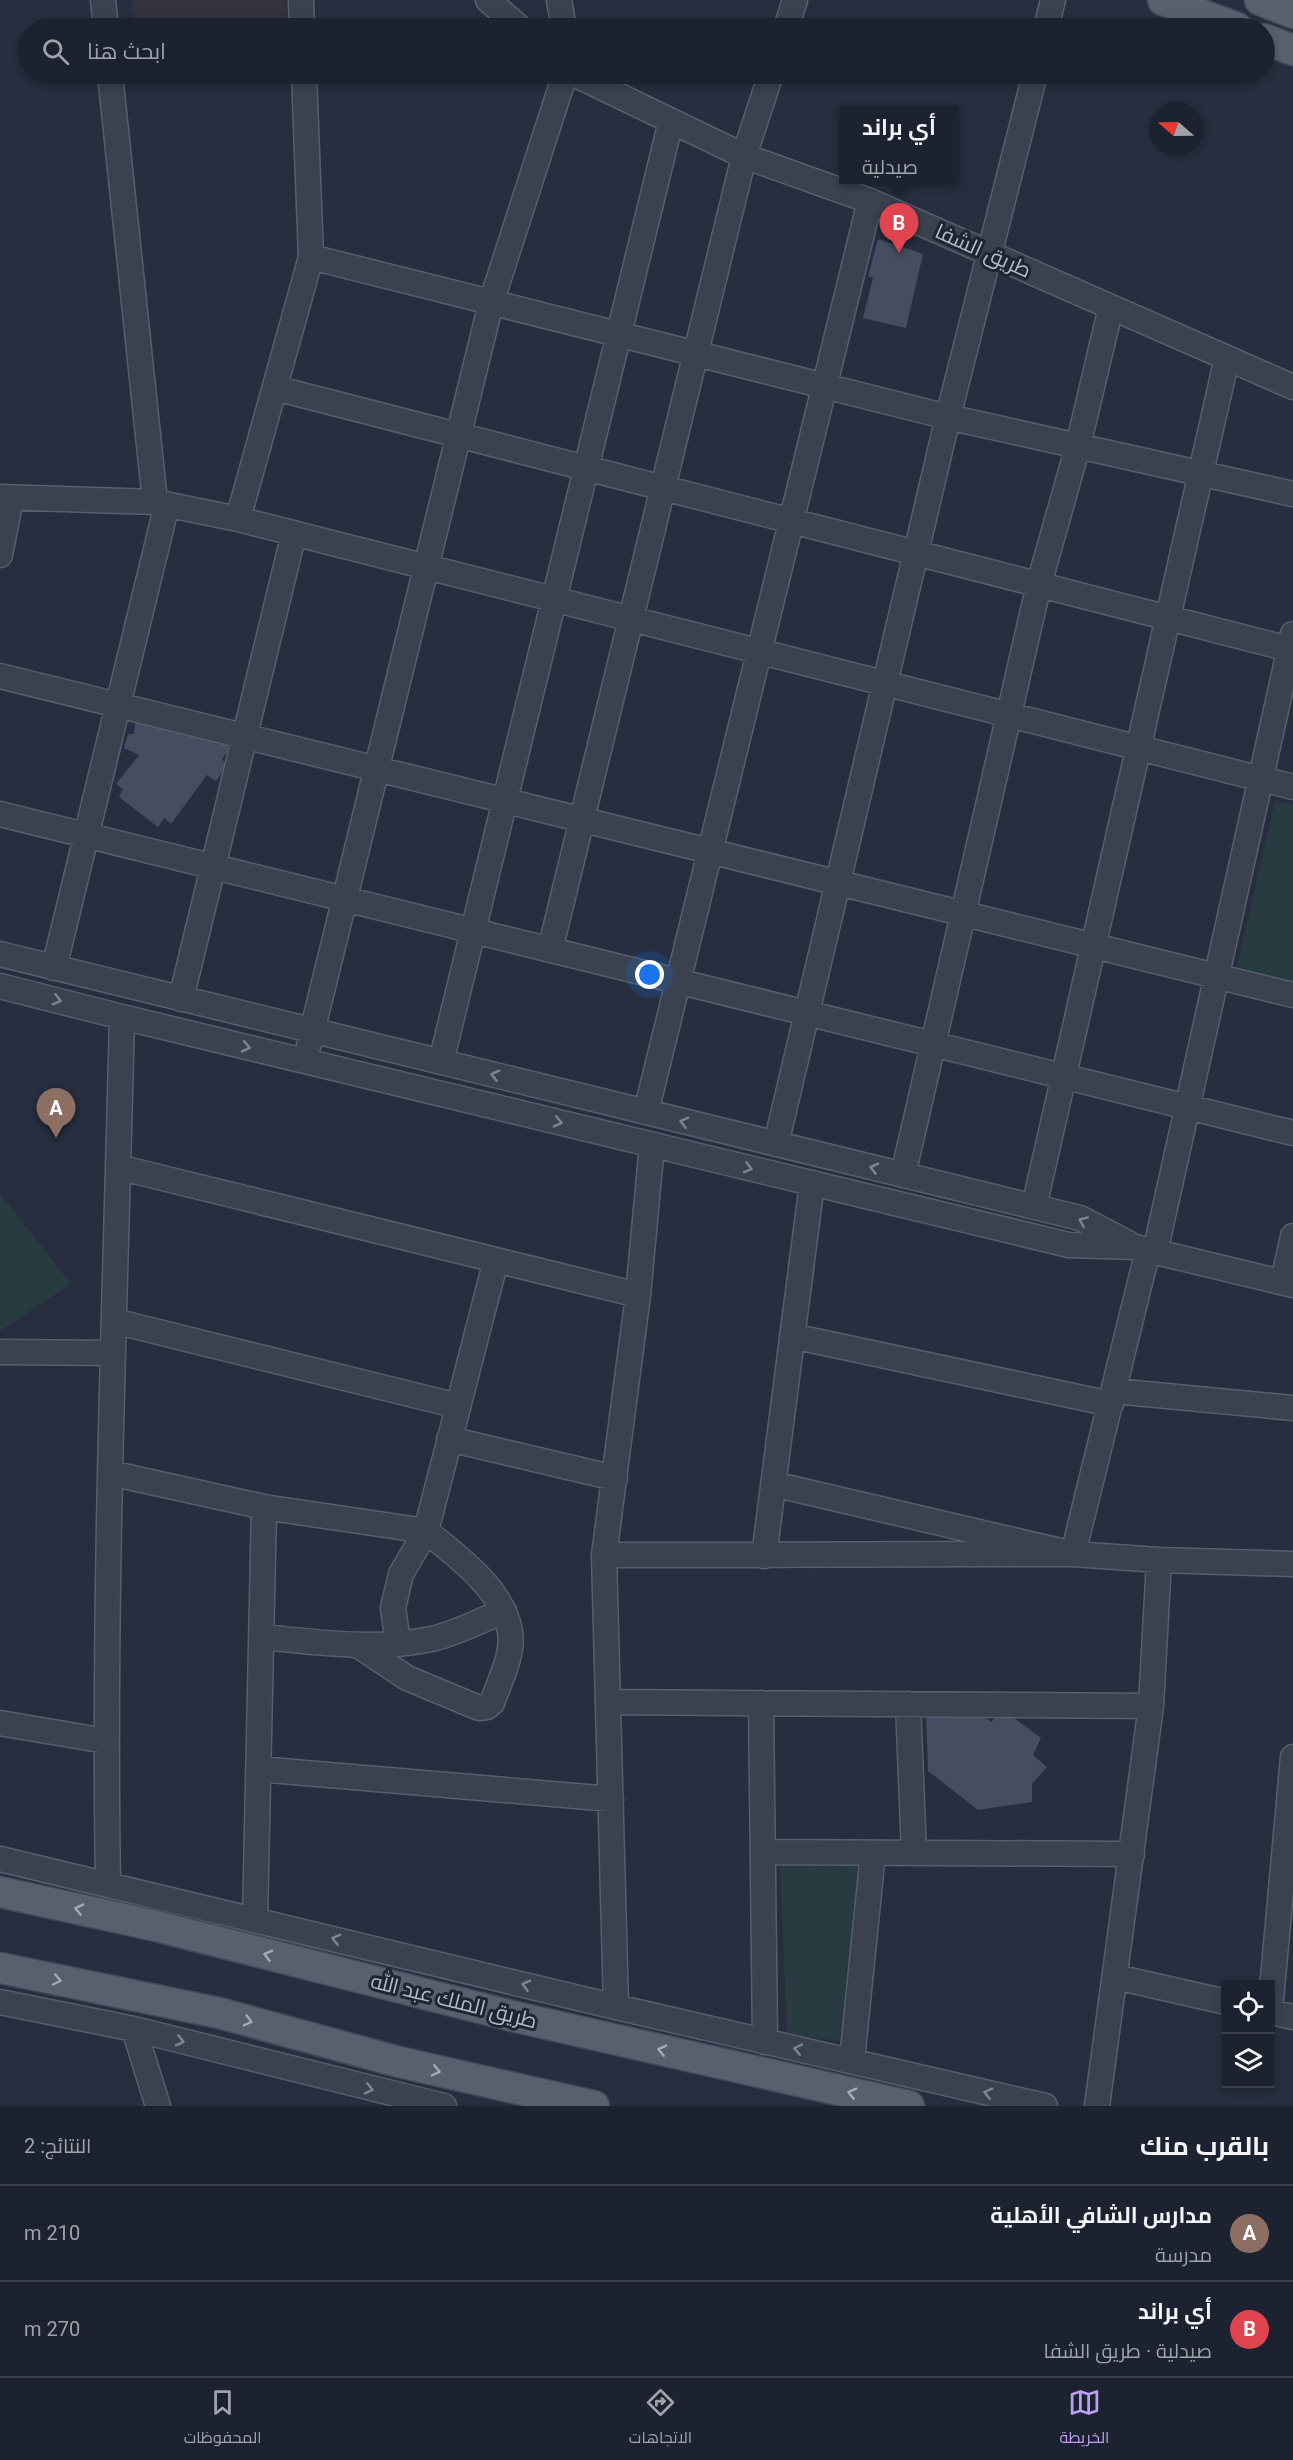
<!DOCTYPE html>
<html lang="ar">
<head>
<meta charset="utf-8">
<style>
	:root { --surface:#1c222f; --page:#292f3b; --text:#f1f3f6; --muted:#a0a4aa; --line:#3a3f4b; --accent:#bca0f2 }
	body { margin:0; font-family:Roboto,Cairo,sans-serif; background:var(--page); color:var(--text); direction:rtl }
	.controls { position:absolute; right:18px; bottom:18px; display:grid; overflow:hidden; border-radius:0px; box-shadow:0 3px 9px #0003 }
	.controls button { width:54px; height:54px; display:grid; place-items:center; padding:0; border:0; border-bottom:2px solid var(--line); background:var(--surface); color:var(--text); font:30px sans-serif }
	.compass { position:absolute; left:1149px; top:102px; width:54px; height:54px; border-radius:50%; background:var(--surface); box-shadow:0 3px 9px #0003; rotate:290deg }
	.you { position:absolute; left:650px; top:975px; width:21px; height:21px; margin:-15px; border:4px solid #fff; border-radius:50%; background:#1a73e8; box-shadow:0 0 0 9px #1a73e833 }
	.badge { display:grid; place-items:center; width:39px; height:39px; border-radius:50%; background:var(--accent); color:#fff; font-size:20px; font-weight:700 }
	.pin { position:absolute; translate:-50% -50px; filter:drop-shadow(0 2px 3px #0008) }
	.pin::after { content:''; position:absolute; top:32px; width:21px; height:18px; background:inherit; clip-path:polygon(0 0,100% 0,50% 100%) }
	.popup { position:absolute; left:839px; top:106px; width:120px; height:78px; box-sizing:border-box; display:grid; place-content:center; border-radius:0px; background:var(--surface); filter:drop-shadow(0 2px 4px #0005); font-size:20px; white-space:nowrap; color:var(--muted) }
	.popup b { font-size:22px; color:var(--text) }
	.popup::after { content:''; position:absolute; left:50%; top:100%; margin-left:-12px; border:12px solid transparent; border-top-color:var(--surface) }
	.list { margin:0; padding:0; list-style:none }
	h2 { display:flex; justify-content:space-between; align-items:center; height:78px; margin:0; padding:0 24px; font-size:26px }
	h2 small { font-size:20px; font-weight:400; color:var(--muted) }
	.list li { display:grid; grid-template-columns:39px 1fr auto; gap:18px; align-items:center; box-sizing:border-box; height:96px; padding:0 24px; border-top:2px solid var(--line) }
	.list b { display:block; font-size:22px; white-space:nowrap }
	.list p { margin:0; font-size:20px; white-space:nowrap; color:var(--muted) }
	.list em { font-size:20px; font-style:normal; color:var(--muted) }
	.icon { flex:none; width:33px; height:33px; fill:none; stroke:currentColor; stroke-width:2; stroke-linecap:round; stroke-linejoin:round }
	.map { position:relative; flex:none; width:1293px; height:2106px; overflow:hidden; direction:ltr }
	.search { position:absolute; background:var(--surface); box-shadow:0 3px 9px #0003; left:18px; right:18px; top:18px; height:66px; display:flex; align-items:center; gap:15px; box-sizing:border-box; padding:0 21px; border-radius:33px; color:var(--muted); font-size:22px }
	.sheet { height:270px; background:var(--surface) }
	nav { display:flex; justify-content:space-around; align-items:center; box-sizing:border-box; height:84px; border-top:2px solid var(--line); background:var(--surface); font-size:16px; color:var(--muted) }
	nav a { display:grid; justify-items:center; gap:3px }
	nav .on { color:var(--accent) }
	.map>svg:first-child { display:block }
</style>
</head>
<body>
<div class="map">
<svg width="1293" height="2106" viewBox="0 0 1293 2106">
	<rect width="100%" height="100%" fill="#262e3f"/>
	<path fill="#353240" d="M132 0H292L296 28H134Z"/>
	<path fill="#283b40" d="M1275 801 1293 804V981L1237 966Z
		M0 1193 71 1284 0 1331Z
		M780 1866H858L840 2041 787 2034Z"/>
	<path fill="#454e60" d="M878 239 923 254 906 328 863 318 873 278 868 276Z
		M136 714 232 735 227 752 222 759 227 765 216 781 207 775 171 824 164 818 158 827 119 797 123 789 116 784 139 755 124 748 128 734H134Z
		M976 1710 991 1722 1003 1710 1041 1738 1033 1755 1047 1767 1032 1784V1802L978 1810 928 1771 926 1714Z"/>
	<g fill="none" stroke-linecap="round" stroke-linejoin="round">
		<defs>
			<path id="minor" d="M103 0 106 28
				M301 0 302 28
				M488 0 520 28
				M559 0 564 28
				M786 28 795 0
				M1046 28 1053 0
				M110 74 155 502
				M574 74 744 156 870 201 1293 387
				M311 257 948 417 1293 494
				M275 388 1293 650
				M0 497 155 502 238 519 1293 787
				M238 519 311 257 304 74
				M0 555 11 498
				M0 676 1293 995
				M0 814 1293 1133
				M550 950 744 156 771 74
				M0 954 1080 1218 1128 1243
				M54 968 167 504
				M0 986 122 1017 1069 1245 1135 1247 1293 1285
				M181 999 294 533
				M309 1044 491 303 565 74
				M441 1062 671 121
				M646 1112 870 201
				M776 1144 948 417 1035 74
				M118 1167 638 1295
				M903 1175 1039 584 1078 446 1111 307
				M1034 1207 1227 358
				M1155 1252 1293 634
				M1283 1282 1293 1236
				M114 1321 458 1406
				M792 1336 1111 1404
				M0 1352 113 1353
				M1114 1391 1293 1408
				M449 1439 615 1478
				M110 1473 264 1507 426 1531 496 1260
				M773 1484 1073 1554 1148 1250
				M604 1555 1073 1554 1159 1560 1293 1564
				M764 1556 812 1183
				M262 1637C318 1642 375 1651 431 1639 456 1634 481 1620 504 1611
				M359 1646 407 1678 479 1708 487 1707 492 1703C499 1682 514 1655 510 1632 504 1590 457 1556 426 1531L401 1574 393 1608 398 1643
				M608 1702 1151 1706
				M761 1703 765 2042
				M908 1704 914 1853
				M0 1723 106 1741
				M258 1769 611 1799
				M763 1852 1132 1854
				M0 1859 616 2007 1045 2106
				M108 1883C103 1595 115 1306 122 1017
				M255 1920 264 1507
				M1116 1977 1226 2002
				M0 2002 134 2029 444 2106
				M616 2007 604 1555 638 1295 652 1145
				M1270 2011 1293 1757
				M1270 2012 1293 2017
				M134 2029 158 2106
				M852 2060 873 1853
				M1097 2106 1151 1706 1159 1560"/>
			<path id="major" d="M1163 0 1237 28
				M1260 0 1293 13
				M1264 39 1293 50
				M0 1892 156 1926 516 2017 909 2106
				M0 1968 219 2013 399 2062 594 2106"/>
		</defs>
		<use href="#minor" stroke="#585e6c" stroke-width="27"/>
		<use href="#major" stroke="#434958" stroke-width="33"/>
		<use href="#minor" stroke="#3a414f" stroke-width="24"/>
		<use href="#major" stroke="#585f6f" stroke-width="30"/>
	</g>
	<defs><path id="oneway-chevron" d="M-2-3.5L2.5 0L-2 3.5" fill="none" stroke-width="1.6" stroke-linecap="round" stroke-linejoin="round" transform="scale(1.5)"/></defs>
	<g stroke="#7e8592">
		<use href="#oneway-chevron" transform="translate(57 1000) rotate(15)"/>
		<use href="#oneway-chevron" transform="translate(246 1047) rotate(13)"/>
		<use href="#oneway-chevron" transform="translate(495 1075) rotate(-166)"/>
		<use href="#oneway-chevron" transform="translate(558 1122) rotate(13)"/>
		<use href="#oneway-chevron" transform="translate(684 1122) rotate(-166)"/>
		<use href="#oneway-chevron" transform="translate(748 1168) rotate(14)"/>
		<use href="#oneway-chevron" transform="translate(874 1168) rotate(-166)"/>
		<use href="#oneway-chevron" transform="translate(1083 1221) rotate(-157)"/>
		<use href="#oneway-chevron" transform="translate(336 1939) rotate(-166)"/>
		<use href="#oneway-chevron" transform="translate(526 1985) rotate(-166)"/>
		<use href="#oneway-chevron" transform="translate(180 2041) rotate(14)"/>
		<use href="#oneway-chevron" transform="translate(798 2049) rotate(-168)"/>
		<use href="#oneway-chevron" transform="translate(369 2089) rotate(13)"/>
		<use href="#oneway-chevron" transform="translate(988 2093) rotate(-167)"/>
	</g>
	<g stroke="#a3a9b7">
		<use href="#oneway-chevron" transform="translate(79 1909) rotate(-167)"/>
		<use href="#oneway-chevron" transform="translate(268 1955) rotate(-166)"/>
		<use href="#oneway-chevron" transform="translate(57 1980) rotate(12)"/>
		<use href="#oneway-chevron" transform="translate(248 2021) rotate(15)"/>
		<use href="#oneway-chevron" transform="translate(662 2050) rotate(-167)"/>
		<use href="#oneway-chevron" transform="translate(436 2071) rotate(13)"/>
		<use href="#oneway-chevron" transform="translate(852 2093) rotate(-167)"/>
	</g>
	<g text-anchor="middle" stroke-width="6" stroke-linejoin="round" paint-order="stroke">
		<g font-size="21" fill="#b6bcc9" stroke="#1f2534">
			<text transform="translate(983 251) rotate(24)" y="7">طريق الشفا</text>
			<text transform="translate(454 2001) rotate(14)" y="7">طريق الملك عبد الله</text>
		</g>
	</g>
</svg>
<div class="controls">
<button><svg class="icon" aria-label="locate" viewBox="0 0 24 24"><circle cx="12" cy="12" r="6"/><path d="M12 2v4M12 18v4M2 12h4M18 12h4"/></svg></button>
<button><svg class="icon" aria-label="layers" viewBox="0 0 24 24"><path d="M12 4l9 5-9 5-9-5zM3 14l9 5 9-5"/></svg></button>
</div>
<svg class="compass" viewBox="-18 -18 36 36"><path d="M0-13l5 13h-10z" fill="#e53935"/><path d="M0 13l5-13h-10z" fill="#a0a4aa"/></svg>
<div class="you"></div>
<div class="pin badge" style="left:56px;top:1138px;background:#8d6e63">A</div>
<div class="pin badge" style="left:899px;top:253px;background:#e0444e">B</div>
<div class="popup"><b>أي براند</b>صيدلية</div>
<div class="search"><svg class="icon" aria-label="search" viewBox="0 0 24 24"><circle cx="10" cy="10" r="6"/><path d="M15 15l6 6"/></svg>ابحث هنا</div>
</div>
<section class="sheet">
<h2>بالقرب منك<small>النتائج: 2</small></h2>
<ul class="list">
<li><span class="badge" style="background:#8d6e63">A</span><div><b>مدارس الشافي الأهلية</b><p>مدرسة</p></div><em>210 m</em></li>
<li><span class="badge" style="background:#e0444e">B</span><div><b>أي براند</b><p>صيدلية · طريق الشفا</p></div><em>270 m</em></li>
</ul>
</section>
<nav>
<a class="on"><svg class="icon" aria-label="map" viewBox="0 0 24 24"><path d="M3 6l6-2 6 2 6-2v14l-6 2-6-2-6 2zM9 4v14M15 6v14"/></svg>الخريطة</a>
<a><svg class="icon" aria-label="directions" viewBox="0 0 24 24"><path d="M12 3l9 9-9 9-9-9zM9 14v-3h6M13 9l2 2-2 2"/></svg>الاتجاهات</a>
<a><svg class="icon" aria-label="saved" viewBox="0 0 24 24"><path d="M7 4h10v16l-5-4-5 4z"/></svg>المحفوظات</a>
</nav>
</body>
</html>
